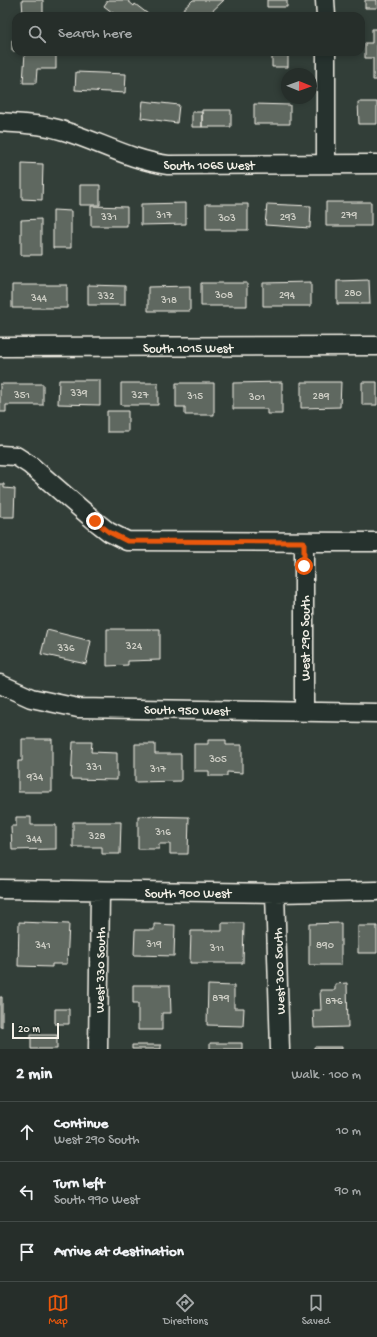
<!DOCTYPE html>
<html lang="en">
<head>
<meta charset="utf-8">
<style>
	:root { --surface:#262e2a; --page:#2e3632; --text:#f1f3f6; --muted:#a4a8a8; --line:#424a47; --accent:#ea580c }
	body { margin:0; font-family:"Gochi Hand",sans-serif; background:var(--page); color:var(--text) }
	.compass { position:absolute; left:281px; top:68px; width:36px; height:36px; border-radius:50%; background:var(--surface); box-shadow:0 2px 6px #0003; rotate:91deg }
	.scale { position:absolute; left:12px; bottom:10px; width:47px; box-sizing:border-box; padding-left:4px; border:2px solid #f4f1e8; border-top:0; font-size:11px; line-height:14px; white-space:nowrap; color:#f4f1e8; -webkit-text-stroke:3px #26332d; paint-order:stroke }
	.stop { position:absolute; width:12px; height:12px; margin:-9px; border:3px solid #ea580c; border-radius:50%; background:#fff }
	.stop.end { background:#ea580c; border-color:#fff; box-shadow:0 1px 4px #0008 }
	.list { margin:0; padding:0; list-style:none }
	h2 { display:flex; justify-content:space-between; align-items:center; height:52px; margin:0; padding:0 16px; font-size:17px }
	h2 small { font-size:13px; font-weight:400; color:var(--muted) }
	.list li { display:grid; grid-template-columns:26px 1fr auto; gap:12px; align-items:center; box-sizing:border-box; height:60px; padding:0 16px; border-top:1px solid var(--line) }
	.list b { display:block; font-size:15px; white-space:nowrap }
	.list p { margin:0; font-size:13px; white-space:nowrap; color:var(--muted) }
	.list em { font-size:13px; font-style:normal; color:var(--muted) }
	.icon { flex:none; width:22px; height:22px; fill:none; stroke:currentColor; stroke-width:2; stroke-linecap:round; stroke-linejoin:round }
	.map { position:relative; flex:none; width:377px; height:1049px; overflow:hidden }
	.search { position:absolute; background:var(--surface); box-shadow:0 2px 6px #0003; left:12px; right:12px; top:12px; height:44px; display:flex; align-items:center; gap:10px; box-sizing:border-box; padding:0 14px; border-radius:12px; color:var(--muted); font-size:15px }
	.sheet { height:232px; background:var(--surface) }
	nav { display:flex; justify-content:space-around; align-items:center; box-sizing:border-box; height:56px; border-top:1px solid var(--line); background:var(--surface); font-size:11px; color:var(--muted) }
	nav a { display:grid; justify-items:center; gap:2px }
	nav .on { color:var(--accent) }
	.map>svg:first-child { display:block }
</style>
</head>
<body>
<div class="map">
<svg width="377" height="1049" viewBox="0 0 377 1049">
	<rect width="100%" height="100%" fill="#323e38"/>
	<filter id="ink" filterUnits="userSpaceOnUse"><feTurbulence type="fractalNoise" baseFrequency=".025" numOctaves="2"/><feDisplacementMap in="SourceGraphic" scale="8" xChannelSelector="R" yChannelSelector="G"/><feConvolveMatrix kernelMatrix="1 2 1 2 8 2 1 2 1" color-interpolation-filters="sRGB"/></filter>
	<g filter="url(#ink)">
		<path fill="#5f6861" stroke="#f4f1e8" d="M22 0H43V16H23Z
			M108 0H127L134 6 135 4 148 14 146 16H117L104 6Z
			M193 0H224L207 16H180L178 14Z
			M267 0H287V7H267Z
			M365 0H377V8H365Z
			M372 29H377V80H373V58H365V43H372Z
			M12 40H16V51H12Z
			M25 52H56V69H37L36 83H23Z
			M272 52H288V67H272Z
			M76 72 126 74 125 93 75 90Z
			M143 101 179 105 177 123 141 118Z
			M358 102H377V124H359Z
			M254 104 290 105V124H254Z
			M202 110H231V127H202Z
			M192 112H202V127H192Z
			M22 163 43 164 42 200 22 199Z
			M80 185H100V205H80Z
			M326 202H371V226H326Z
			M186 203V224L141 225V204Z
			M206 204H248V230H206Z
			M267 204 311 206 310 228 265 225Z
			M91 206 127 207V226H91Z
			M53 210 71 211V248H53Z
			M41 219V255H21V220Z
			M369 280 370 304H337V281Z
			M311 282V306H263V283Z
			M201 283H247V306H201Z
			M12 285H67V308H12Z
			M88 285 125 286V305H88Z
			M190 286V311H148V287Z
			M59 380H100V405L58 404Z
			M282 382V414H267V409H233V383Z
			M301 382H341L340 407 301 408Z
			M362 382H377V405H362Z
			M121 383H158V405H121Z
			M176 383H214V415H185V407H176Z
			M0 384H43V405H6V412H0Z
			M107 411H128V432H107Z
			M0 484H4V488L15 489 14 517H0Z
			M107 629H160V660L128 661V665L107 666Z
			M47 630 91 641 86 664 41 654Z
			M22 739H52V792H18V761H22Z
			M208 740H226V745H242V773L227 772V776H209V771H194V744H208Z
			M73 742H92L91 752 117 753V780L71 779Z
			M135 744H155V754H181V781L135 782Z
			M138 816 189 817 188 854H170V844H159V849H138Z
			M16 817H31V825H56V849L12 850 11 826H16Z
			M73 822H121L120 854H102V847H73Z
			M19 922 69 924 67 964H52V967L18 966Z
			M222 923H244L243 963H190L191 931H222Z
			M341 923V965H309V924Z
			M154 924 175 925 174 956 134 955 135 930H154Z
			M358 926H377V953H358Z
			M347 983 348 1027 314 1028 313 1010H321L320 990H335V984Z
			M133 985H170L171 1013H162V1030H138V1003H133Z
			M208 985 234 986V1008H244L243 1026 207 1025Z
			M0 997H2V1027H0Z
			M55 1009H69V1024H55Z
			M31 1035H57V1049H31Z
			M210 1043H242V1049H210Z
			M132 1045H161V1049H132Z
			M314 1047H342V1049H314Z"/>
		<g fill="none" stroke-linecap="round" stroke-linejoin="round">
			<defs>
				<path id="minor" d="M325 0 326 16
					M326 52V163
					M0 122C22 124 43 124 64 131 100 142 130 160 168 165L377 164
					M0 347 377 346
					M0 455 16 456 30 465 95 521 109 532 127 541 377 542
					M0 684 31 698 78 708 377 713
					M304 710V542
					M0 889 275 893 377 891
					M275 893 280 1049
					M98 1049 100 892"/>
			</defs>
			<use href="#minor" stroke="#f4f1e8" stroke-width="21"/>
			<use href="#minor" stroke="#26332d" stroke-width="18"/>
		</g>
	</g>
	<g fill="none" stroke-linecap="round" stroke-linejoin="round" filter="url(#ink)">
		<path stroke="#ea580c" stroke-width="5" d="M95 521 109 532 127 541 304 542V566"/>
	</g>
	<g text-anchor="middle" stroke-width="3" stroke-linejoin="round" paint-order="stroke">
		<g font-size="11" fill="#cfcfc6">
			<text x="164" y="218">317</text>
			<text x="349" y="218">279</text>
			<text x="109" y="220">331</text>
			<text x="288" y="220">293</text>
			<text x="227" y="221">303</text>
			<text x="353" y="296">280</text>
			<text x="224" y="298">308</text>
			<text x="287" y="298">294</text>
			<text x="106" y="299">332</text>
			<text x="39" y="301">344</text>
			<text x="169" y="303">318</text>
			<text x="79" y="396">339</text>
			<text x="22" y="398">351</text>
			<text x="140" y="398">327</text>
			<text x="195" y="399">315</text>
			<text x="321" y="399">289</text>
			<text x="257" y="400">301</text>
			<text x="134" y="649">324</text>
			<text x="66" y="651">336</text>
			<text x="218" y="762">305</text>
			<text x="94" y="770">331</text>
			<text x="158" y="772">317</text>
			<text x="35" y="780">934</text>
			<text x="163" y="835">316</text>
			<text x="97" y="839">328</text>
			<text x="34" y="842">344</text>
			<text x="154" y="947">319</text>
			<text x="43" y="948">341</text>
			<text x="325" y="948">890</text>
			<text x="217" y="951">311</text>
			<text x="221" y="1001">879</text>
			<text x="334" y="1004">876</text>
		</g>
		<g font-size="13" fill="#f4f1e8" stroke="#26332d">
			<text x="209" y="169">South 1065 West</text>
			<text x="188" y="352">South 1015 West</text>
			<text transform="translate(304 638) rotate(-90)" y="5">West 290 South</text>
			<text transform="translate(187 709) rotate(1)" y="5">South 950 West</text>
			<text x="188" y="897">South 900 West</text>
			<text transform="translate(99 970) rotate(-89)" y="5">West 330 South</text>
			<text transform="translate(278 971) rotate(-92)" y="5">West 300 South</text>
		</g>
	</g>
</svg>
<svg class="compass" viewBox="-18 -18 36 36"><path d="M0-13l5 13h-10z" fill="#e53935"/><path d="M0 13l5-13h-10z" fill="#a4a8a8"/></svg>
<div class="scale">20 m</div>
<div class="stop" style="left:304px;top:566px"></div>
<div class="stop end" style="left:95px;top:521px"></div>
<div class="search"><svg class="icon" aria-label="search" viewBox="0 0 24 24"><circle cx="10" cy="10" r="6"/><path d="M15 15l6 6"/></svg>Search here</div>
</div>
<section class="sheet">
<h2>2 min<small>Walk · 100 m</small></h2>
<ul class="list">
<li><svg class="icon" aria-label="ahead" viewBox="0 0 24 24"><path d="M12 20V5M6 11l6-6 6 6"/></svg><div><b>Continue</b><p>West 290 South</p></div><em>10 m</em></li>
<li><svg class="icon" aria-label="left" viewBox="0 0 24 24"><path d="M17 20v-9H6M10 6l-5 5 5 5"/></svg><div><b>Turn left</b><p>South 990 West</p></div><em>90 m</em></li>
<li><svg class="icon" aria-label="arrive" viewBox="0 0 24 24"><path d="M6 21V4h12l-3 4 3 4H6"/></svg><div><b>Arrive at destination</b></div></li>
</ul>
</section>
<nav>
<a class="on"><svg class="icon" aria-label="map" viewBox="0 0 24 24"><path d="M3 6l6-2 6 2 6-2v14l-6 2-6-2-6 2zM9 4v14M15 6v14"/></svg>Map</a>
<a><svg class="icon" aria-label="directions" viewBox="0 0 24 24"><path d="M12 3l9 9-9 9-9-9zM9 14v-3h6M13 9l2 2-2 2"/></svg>Directions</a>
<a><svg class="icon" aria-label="saved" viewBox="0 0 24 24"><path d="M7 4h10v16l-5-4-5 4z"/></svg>Saved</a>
</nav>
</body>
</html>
